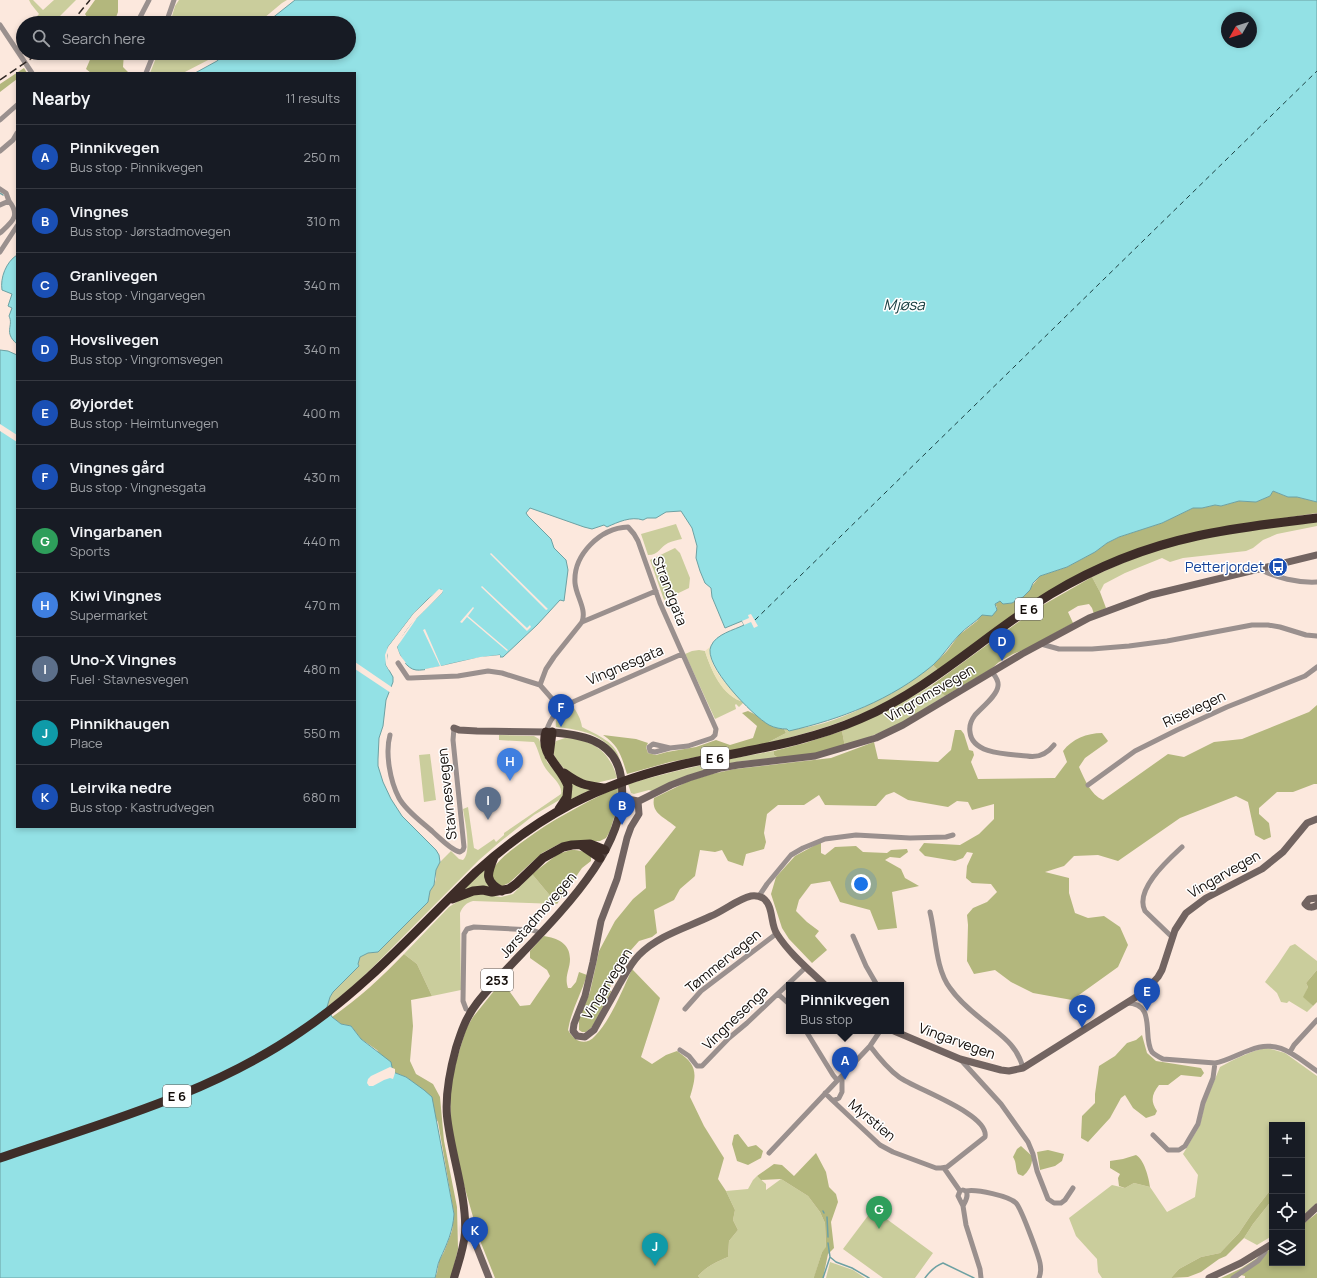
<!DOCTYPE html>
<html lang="en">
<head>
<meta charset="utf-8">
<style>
	:root { --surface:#171b24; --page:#242831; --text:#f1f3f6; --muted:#9ea1a6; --line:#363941; --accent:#d093b4 }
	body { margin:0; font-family:Manrope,sans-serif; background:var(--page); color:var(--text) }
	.controls { position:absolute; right:12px; bottom:12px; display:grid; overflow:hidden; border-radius:0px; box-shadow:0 2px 6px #0003 }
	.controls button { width:36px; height:36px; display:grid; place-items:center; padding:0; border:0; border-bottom:1px solid var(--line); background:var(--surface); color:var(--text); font:20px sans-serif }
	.compass { position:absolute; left:1221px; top:12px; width:36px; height:36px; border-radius:50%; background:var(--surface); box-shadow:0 2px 6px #0003; rotate:231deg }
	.you { position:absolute; left:861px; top:884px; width:14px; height:14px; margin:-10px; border:3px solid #fff; border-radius:50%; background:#1a73e8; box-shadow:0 0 0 6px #1a73e833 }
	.badge { display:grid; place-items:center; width:26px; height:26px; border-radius:50%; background:var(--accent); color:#fff; font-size:13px; font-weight:700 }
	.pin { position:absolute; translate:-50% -33px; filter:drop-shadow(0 1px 2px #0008) }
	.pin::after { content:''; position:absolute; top:21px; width:14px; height:12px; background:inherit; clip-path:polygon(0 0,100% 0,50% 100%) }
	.popup { position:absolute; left:786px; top:982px; width:118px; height:52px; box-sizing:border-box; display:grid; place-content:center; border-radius:0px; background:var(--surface); filter:drop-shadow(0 1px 3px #0005); font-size:13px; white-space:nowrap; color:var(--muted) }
	.popup b { font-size:15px; color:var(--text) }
	.popup::after { content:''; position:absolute; left:50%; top:100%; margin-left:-8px; border:8px solid transparent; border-top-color:var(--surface) }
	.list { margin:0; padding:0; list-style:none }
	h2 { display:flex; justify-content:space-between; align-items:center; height:52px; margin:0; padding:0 16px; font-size:17px }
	h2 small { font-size:13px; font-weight:400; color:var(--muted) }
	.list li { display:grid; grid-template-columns:26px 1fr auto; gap:12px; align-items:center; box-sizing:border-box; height:64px; padding:0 16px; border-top:1px solid var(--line) }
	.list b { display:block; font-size:15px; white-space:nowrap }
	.list p { margin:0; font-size:13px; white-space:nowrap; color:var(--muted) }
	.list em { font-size:13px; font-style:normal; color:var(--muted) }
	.icon { flex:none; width:22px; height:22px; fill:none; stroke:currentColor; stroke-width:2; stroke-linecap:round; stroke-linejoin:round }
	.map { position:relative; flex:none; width:1317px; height:1278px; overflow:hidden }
	.search { position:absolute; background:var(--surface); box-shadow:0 2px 6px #0003; left:16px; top:16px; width:340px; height:44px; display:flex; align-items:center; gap:10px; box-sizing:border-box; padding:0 14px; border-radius:22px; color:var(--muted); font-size:15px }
	.panel { position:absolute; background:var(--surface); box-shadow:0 2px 6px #0003; left:16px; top:72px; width:340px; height:756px; border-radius:0px }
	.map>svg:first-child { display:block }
</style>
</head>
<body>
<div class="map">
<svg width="1317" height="1278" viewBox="0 0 1317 1278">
	<rect width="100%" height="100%" fill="#fce8dd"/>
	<path fill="#cacd9c" d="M29 0H33L43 10 54 0H76L53 23H31L39 14 31 4Z
		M179 0H287L282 3 258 23H170L175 6Z
		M158 53H219L212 58 183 73H150Z
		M1317 521V526L1277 534 1263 540 1253 548 1246 551 1183 558 1170 562 1162 558 1125 573 1104 584 1100 592 1092 577C1118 565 1144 553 1172 546 1219 533 1268 528 1317 521Z
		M676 524 682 539C677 540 672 541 668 543 660 547 659 555 648 555L641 534Z
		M675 548 680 553 690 578 689 588 664 600 650 560Z
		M699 650 705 651C711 670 723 697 744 702L739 707 736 704 735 705 736 709 715 719 685 654 692 651Z
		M933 665 938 670C921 681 904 694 885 703 846 723 807 733 765 744L786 733 784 729C834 730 894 693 933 665Z
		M932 685 945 696 898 725 845 747 842 731 896 706Z
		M572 705C577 712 581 719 582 727 597 735 617 742 620 761 616 756 613 751 609 746 596 732 574 729 556 727 554 716 563 711 572 705Z
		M499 735 530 736H534L539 739 547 762 563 781 566 791 561 799 534 815 501 841 479 860 375 965 350 989 327 1007 330 997 333 992 359 966 358 964 360 957 368 953 378 952 428 902 430 891 434 885 436 879V870L440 862 451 851 459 859 463 860C472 853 465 821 463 809L468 807 474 848 478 850 494 839 496 842 504 835V833L561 794C563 785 551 776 546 769 540 761 539 750 534 742L499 740Z
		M565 738C592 739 610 751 617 778L596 783H588L566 771 556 759 554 755 553 748 556 741Z
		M774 751V755L778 758 742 761 716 766 652 791 649 790 634 794 631 793 628 784C676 770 725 759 774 751Z
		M430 754 436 800 424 802 419 755Z
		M570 782 592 789 568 801Z
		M486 868 490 887 462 891Z
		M532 874 557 904 473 901C466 903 463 906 460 913L461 990 432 996 417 964 404 954 449 907 466 896 481 894 501 897 513 894Z
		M1295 944 1317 961V970L1306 983 1308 987 1304 997 1313 1006 1307 1012 1289 1001 1287 1003 1281 1002 1277 993 1265 982 1278 964 1290 946Z
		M1267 1048 1285 1053 1317 1076V1203L1302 1216V1125H1272V1188L1251 1215 1239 1233 1220 1253 1201 1257 1179 1269 1171 1278H1102L1098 1272 1097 1259 1076 1236 1069 1218 1112 1185 1125 1188 1134 1183 1150 1187 1167 1212 1195 1197 1198 1175 1183 1154 1200 1125 1205 1103 1220 1067C1235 1059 1250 1051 1267 1048Z
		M757 1176 766 1184V1190L781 1179 808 1196 820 1212 825 1223 826 1248 822 1252 814 1278H700L698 1276C707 1266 716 1262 728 1257L729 1241 738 1230 733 1220 735 1210 726 1191 748 1189 753 1180Z
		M1272 1200V1236L1257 1245 1244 1238 1253 1224Z
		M873 1209 933 1253 915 1278H883L843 1249Z
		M830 1262 853 1270 865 1278H826Z"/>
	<path fill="#b3b77d" d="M95 0H118V12L115 20 117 23H91L85 14Z
		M90 53H124L123 67 129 73H91L86 69 92 55Z
		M24 68 27 73H17V79L0 92V84Z
		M1273 491 1288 497H1297L1317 502V513L1266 521 1100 564 938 670 933 665 947 651 959 635 977 621 982 614 992 615 997 607 995 604 1000 601 1003 604 1012 603 1023 597 1040 576 1067 567 1095 552 1107 543 1119 537 1162 523 1193 508H1202L1215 505 1221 506 1239 501 1256 502 1270 496Z
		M1092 577 1100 592 1106 608 1094 614 1092 608 1089 604 1078 606 1068 612 1073 623 1026 649 1013 654 999 662 991 669 945 696 932 685 1024 618 1043 605Z
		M1317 705V784H1314L1293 792H1277L1259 808V814L1269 823 1271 837 1264 840 1255 835 1248 802 1236 796 1180 818 1118 861 1098 855 1074 856 1064 866 1045 872 1069 878V893L1075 913 1088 918 1104 916 1120 927 1128 945 1118 967 1072 1000 1033 993 1011 982 995 970 974 974 967 961 968 925 967 915 973 908 987 902 997 892 991 884 972 883 966 878 967 866 973 853 967 852 963 858 955 861 925 856 919 850 924 843 960 845 979 834 994 819V804L972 810 968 802 957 801 948 807 908 800 894 792 886 795 876 806 825 805 819 795 804 805H778L767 814 764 833 766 842 764 849 746 854 743 866 728 861 722 850 715 852 700 850 695 876 680 889 674 900 654 910 657 933 652 937 639 941 623 959 610 981 611 992 592 1027 586 1032H582L579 1030V1019L590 992 599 951 615 921 633 899 646 888 645 866 676 827C665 817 651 814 654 798L689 781 712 774 735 769 831 758 874 742 878 759 938 762 951 750 955 730H961L964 734 969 750 973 751 974 755 971 762 978 779 1055 778 1067 762 1063 751C1072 739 1087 733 1102 733L1108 741 1106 743 1085 758 1079 767C1085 780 1090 794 1103 800L1168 754 1184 757 1214 742 1242 739 1309 712Z
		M748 711C761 716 769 728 784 729L786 733 765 744 670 762 627 774C621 755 619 746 603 735L636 739 648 743 646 747 648 753 656 755 667 752 696 747 716 740 730 745 753 738 757 726 742 713Z
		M842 731 845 747 825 752 778 758 774 755V751L805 743Z
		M618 788 617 808 610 831 606 838 600 841 561 843 542 853 509 883 502 886 494 884 491 872C499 858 513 849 525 840 552 820 581 805 611 790Z
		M821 842V853L825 855 835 847 856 846 863 852 887 853 891 850 907 849 908 852 900 858 890 857 885 860 901 869 905 878 919 886 892 892 897 928 878 930 870 910 840 902 830 881 811 884 799 900 796 911 807 922 819 931 815 936 827 950 812 963 789 939 782 928 771 894 776 877 795 856Z
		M571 850C580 850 585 851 591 857V861L582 868 557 904 532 874 558 854Z
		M544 936C557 938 570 943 570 959 570 970 564 976 568 988H571L576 982 579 972 587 975C581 994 571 1011 568 1030 574 1041 585 1047 595 1036 610 1021 623 989 632 969L660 998 641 1057 652 1064 666 1055 677 1051C698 1065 697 1074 690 1097L704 1126 724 1158 718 1179 726 1191 735 1210 733 1220 738 1230 729 1241 728 1257C716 1262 707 1266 698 1276L700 1278H495L479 1238 462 1178 451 1125 450 1090 456 1062 466 1029 473 1017 502 981 520 1006 530 1005 550 976 547 970 530 958V951Z
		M404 954 417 964 432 996 411 1000 413 1026 410 1061 416 1074 433 1084 440 1097 444 1141 457 1207 458 1249 451 1278H435L437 1273 439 1261 444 1252 452 1231 454 1214 438 1122 414 1083 406 1077 393 1072 377 1050 361 1039 351 1026 341 1024 332 1017C358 999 382 977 404 954Z
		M1317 970V1002L1313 1006 1303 997 1308 987 1306 983Z
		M1142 1035 1147 1053 1156 1061 1201 1068 1204 1073 1201 1077 1181 1075 1168 1085H1159C1152 1094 1150 1101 1157 1111L1155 1115 1146 1118 1133 1108 1125 1095 1121 1098 1110 1118 1088 1142 1081 1138 1082 1116 1095 1103V1094L1099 1066 1115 1056 1127 1043 1136 1040Z
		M738 1134 748 1147 756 1145 763 1151 761 1158 748 1165 737 1161 732 1144 734 1135Z
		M1021 1146 1032 1156C1033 1164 1029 1171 1023 1176L1018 1174C1015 1168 1017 1163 1013 1157L1017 1149Z
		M1048 1150 1064 1154 1062 1161 1055 1166 1040 1170 1037 1152Z
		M816 1153 826 1172 829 1187 836 1194 838 1202 831 1222 834 1248 828 1254 823 1278H814V1277L822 1252 826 1247 825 1223 820 1212 808 1196 781 1179 761 1180 757 1176 774 1164 782 1165 794 1176Z
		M1136 1155C1144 1159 1149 1178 1150 1187L1134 1183 1125 1188 1119 1186 1118 1178 1120 1174 1110 1168V1161L1123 1159Z
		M1272 1188V1200L1253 1224 1244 1238 1226 1256 1219 1259 1201 1272 1188 1277 1171 1278 1179 1269 1201 1257 1220 1253 1239 1233 1251 1215Z
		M1317 1213V1278H1245V1276L1241 1275 1238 1278H1221L1242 1268 1272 1248V1263H1302V1225Z"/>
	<path fill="#ede3be" d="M710 647C708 669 730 688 744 702 722 697 711 670 705 651Z"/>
	<path fill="#93e1e5" stroke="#6da1a3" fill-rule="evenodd" d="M295 0H1317V502L1297 497H1288L1273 491 1270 496 1256 502 1239 501 1221 506 1215 505 1202 508H1193L1162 523 1119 537 1107 543 1095 552 1067 567 1040 576 1033 583 1030 590 1023 597 1012 603 1003 604 1000 601 995 604 997 610 992 616 982 615C975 623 966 627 959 635 950 644 943 656 933 665 891 700 841 719 789 731L787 729C781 729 775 728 769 725 753 716 702 664 711 646 716 634 734 630 744 625L742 621 725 628 712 597 711 588 705 583 700 571 696 558 697 546 692 528 681 511 666 512 656 518H647L643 520C631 516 618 522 607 527L604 525 592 529 584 527 530 508 526 513 528 516 551 539 554 548 566 560 568 570 564 601 560 600 537 625 503 657H500V655C483 657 467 660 450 664 443 666 424 671 416 670 407 669 399 656 397 647 406 626 426 608 442 593L441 589 428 599 414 613 388 647 386 665 393 677V682L386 700 383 726 379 738 378 759V766L383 782 391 799 402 816 436 850 439 855 440 862 436 870 434 885 430 891 428 902 378 952 368 953 360 957 358 964 359 966 333 992 330 997 327 1007 332 1017 341 1024 351 1026 361 1039 391 1062 393 1072 406 1077 424 1090 432 1097 454 1214C453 1231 447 1244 440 1259 437 1265 437 1272 435 1278H0V350L8 351 17 355V827H355V73H195L217 61 226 53H349V23H266ZM1227 18H1251V42H1227Z
		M17 255V344C3 332 14 326 9 316L12 308 8 306 12 294 2 290C0 278 6 262 17 255Z"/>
	<path fill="#fce8dd" d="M0 424 17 435V442L0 431Z
		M491 553 548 609 546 610 490 554Z
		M482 586 527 628 530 625 531 627 527 631 481 587Z
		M439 589 443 590 442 593 417 618 399 644 397 647 400 655 406 663 404 664 398 656 395 647 397 643 416 617 441 591H440L429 600 416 615 390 647 387 656 388 665 392 671 389 670 386 665 385 655 388 647 414 613Z
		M473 607 474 608 468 616 508 650 507 651 467 617 462 623 460 622Z
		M751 614 758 626 754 628 751 622 744 625 742 621 749 618 748 615Z
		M425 629 441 666 480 657 500 655V658H498V657L481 659 436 670 425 671V669L440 666 423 630Z
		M355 662 393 688 391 693 355 669Z
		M390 1067 395 1069V1073L393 1079 390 1078 384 1080 373 1086H369L367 1083 368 1079 371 1076Z"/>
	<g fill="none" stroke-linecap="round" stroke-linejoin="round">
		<path stroke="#6da1a3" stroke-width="1.5" d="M0 193 3 195
			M823 1211 824 1213
			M827 1217 828 1237
			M828 1243 830 1257 836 1262 852 1268 869 1278
			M823 1278 830 1257
			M925 1278C930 1271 935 1266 943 1263L974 1278"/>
		<path stroke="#1c4143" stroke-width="1" stroke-dasharray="5 4" stroke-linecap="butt" d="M755 620 1317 71"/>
		<path stroke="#9a908e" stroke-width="5" d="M137 23 149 0
			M166 23 174 0
			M0 25 32 73
			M109 55 111 53
			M146 73 154 53
			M0 120 17 105
			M0 151 13 140 17 133
			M0 189 6 193 9 201
			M0 205 9 201C21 216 12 222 0 233
			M0 252 17 226
			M1260 569C1276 578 1298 583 1317 582
			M582 622C587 609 576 596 575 583 573 555 600 528 628 527L634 534 638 541 660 603 716 729 715 735 712 738 688 746 670 748 655 752 650 751 649 747 653 744 670 748
			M1041 644 1059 649H1092L1129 646 1167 641 1252 625H1268L1280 627 1306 635 1317 636
			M398 663 408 678H411L458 676 488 671 502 673 540 685 546 669 554 657 582 622 656 591
			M992 672C995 676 999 680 998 686 997 696 982 707 975 715 972 719 969 726 970 732 972 755 1010 754 1027 756 1038 758 1047 754 1054 745
			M540 685 561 709
			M546 732C552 713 559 710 575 701L682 654
			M390 735C385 753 390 781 399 798 406 811 422 822 433 832 441 839 451 850 460 852L463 850 464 847 453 740 454 728
			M1088 785 1135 751 1177 730 1227 707 1305 676 1317 667
			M759 896 767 884 791 855 803 848 825 839 856 835 910 838 946 837 953 835
			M930 912C936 935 935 968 950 988 959 1001 972 1012 985 1022 1002 1036 1017 1045 1023 1068
			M853 936 866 966 877 985
			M1172 937 1145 911C1134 890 1168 860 1182 847
			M778 994 789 1004
			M1127 1003C1157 1003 1142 1038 1152 1052 1155 1055 1159 1057 1163 1059L1215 1063C1227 1061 1238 1054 1250 1050 1278 1038 1295 1056 1317 1071
			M685 1009 701 991 776 934
			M471 1011 466 1009 463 1001 464 934 467 929 474 927 532 930 541 933
			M806 1031 833 1075 837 1080
			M680 1050 689 1056 697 1066H702L729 1038 747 1023 806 967
			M1290 1052 1294 1045 1317 1020
			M960 1059 1001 1104 1028 1142 1033 1154 1037 1171 1048 1199 1054 1203H1061L1065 1200 1073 1188
			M825 1093 832 1100H835L839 1098 842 1092V1076
			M832 1100 880 1145 893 1152 936 1168H941L947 1167 985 1137C990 1114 915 1089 899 1077 888 1069 879 1058 870 1046
			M1153 1135 1168 1150H1179L1185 1146 1198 1124 1203 1103 1213 1078 1215 1063
			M769 1153 870 1046 880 1031
			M944 1168 960 1191
			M960 1191 958 1196 963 1206 966 1225 980 1269 981 1278
			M966 1191C977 1189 1009 1196 1016 1203 1021 1208 1038 1254 1040 1263 1041 1268 1041 1273 1039 1278
			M963 1206C965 1202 969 1196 966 1191L963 1190
			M1233 1278 1258 1261 1265 1252V1249"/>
		<path stroke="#726461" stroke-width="7" d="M454 728 459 730 477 731 546 732
			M622 798 638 801
			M638 801 639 814 631 827 627 838 617 879 601 921 593 962 585 996 574 1024 573 1031 577 1036 585 1037 594 1030C602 1015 611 1000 619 985 625 975 631 963 639 955 659 935 686 928 711 916 723 911 738 899 751 896 756 895 759 896 763 898 774 906 770 924 777 934 789 953 808 969 825 985
			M621 806 631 805 671 785 689 778 721 768 738 765 815 756 876 738 903 725 1022 654 1089 618 1151 595 1317 555
			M1317 898 1309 899 1305 904C1308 908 1313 908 1317 905
			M894 1031 960 1059 1001 1070 1009 1071 1023 1068 1136 997 1147 989 1158 977 1162 970 1175 930 1186 913 1206 898 1262 869 1283 852 1307 823 1317 819
			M1302 1221 1317 1207
			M465 1233 470 1236 474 1240 489 1278
			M1209 1278 1241 1263 1272 1244"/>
		<path stroke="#554642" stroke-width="8" d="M454 1278C458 1264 464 1248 465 1233 467 1196 451 1154 447 1116 445 1093 450 1070 456 1048 461 1032 466 1017 477 1003 523 944 635 860 621 777 615 738 578 734 546 732"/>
		<path stroke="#3e2d28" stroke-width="9" d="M546 732C539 755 562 767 568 786L567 797 559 809
			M549 756 552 732
			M564 773C581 785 584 785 604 788
			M581 845 600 858
			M494 857C487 874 484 881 502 891
			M452 899 473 891 483 890 492 892 509 889 516 884 543 858 563 847 572 845 590 844 605 850
			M0 1158C102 1123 210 1094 300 1032 366 988 419 927 476 872 539 815 598 784 680 765 741 751 803 744 860 719 931 689 986 634 1051 594 1096 567 1146 547 1197 536 1237 527 1277 523 1317 518"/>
		<path stroke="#302824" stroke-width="1.5" stroke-dasharray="8 4" stroke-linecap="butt" d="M71 23 90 0
			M0 80 39 53"/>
	</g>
	<defs>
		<symbol id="bus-disc" viewBox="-11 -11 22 22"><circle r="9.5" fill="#1a4fb4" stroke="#fff"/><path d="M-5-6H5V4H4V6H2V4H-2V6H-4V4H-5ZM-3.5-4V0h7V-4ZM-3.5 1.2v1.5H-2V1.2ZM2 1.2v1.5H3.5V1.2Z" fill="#fff"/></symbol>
	</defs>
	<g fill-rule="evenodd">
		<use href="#bus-disc" x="1267" y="556" width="22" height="22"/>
	</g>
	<g text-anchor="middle" stroke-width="3" stroke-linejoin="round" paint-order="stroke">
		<g fill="#fff" stroke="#5a5653" stroke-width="1">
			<rect x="1015" y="598" width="28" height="22" rx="3"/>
			<rect x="701" y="747" width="28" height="22" rx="3"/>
			<rect x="481" y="969" width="32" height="22" rx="3"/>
			<rect x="163" y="1085" width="28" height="22" rx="3"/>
		</g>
		<g font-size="13" font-weight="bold" fill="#130d09">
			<text x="1029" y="614">E 6</text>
			<text x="715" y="763">E 6</text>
			<text x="497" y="985">253</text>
			<text x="177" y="1101">E 6</text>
		</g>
		<g font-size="14" fill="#164399" stroke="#fff" text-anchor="end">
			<text x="1264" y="572">Petterjordet</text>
		</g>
		<g font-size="14" fill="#130d09" stroke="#fff">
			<text transform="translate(670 591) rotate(69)" y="5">Strandgata</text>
			<text transform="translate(625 665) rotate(-23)" y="5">Vingnesgata</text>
			<text transform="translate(930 693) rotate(-30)" y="5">Vingromsvegen</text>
			<text transform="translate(1194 709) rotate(-25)" y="5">Risevegen</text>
			<text transform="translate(447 794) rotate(-96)" y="5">Stavnesvegen</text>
			<text transform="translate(1224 874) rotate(-30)" y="5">Vingarvegen</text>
			<text transform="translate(538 915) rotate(-49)" y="5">Jørstadmovegen</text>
			<text transform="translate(723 961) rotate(-39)" y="5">Tømmervegen</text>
			<text transform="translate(607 984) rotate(-58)" y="5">Vingarvegen</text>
			<text transform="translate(735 1018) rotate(-44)" y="5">Vingnesenga</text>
			<text transform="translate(957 1041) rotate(20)" y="5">Vingarvegen</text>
			<text transform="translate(872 1120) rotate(40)" y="5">Myrstien</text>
		</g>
		<g font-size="15" font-style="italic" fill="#1c4143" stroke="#fff">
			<text x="904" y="310">Mjøsa</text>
		</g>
	</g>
</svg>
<div class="controls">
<button>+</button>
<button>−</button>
<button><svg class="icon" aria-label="locate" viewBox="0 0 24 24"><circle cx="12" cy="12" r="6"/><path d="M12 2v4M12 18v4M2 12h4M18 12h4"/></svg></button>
<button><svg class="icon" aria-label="layers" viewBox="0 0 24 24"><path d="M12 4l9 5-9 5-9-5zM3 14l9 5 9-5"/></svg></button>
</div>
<svg class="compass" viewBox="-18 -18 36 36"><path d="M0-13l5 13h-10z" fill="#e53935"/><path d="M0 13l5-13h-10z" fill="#9ea1a6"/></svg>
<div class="you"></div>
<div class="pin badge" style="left:845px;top:1080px;background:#1a4fb4">A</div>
<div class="popup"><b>Pinnikvegen</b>Bus stop</div>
<div class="pin badge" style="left:622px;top:825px;background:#1a4fb4">B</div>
<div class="pin badge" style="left:1082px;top:1028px;background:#1a4fb4">C</div>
<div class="pin badge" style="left:1002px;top:661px;background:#1a4fb4">D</div>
<div class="pin badge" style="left:1147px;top:1011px;background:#1a4fb4">E</div>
<div class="pin badge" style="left:561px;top:727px;background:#1a4fb4">F</div>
<div class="pin badge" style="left:879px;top:1229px;background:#2e9e5b">G</div>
<div class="pin badge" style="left:510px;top:781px;background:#3f7fe0">H</div>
<div class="pin badge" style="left:488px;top:820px;background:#5c6f8a">I</div>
<div class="pin badge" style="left:655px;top:1266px;background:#0f9aa8">J</div>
<div class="pin badge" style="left:475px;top:1250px;background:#1a4fb4">K</div>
<div class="search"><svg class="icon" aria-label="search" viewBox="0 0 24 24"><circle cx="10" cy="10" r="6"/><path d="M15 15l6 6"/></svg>Search here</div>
<section class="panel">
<h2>Nearby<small>11 results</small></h2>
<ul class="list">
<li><span class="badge" style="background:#1a4fb4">A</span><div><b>Pinnikvegen</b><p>Bus stop · Pinnikvegen</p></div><em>250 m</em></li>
<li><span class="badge" style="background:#1a4fb4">B</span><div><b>Vingnes</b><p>Bus stop · Jørstadmovegen</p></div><em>310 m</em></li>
<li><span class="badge" style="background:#1a4fb4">C</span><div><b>Granlivegen</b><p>Bus stop · Vingarvegen</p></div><em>340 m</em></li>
<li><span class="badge" style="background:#1a4fb4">D</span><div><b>Hovslivegen</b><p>Bus stop · Vingromsvegen</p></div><em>340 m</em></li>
<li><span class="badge" style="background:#1a4fb4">E</span><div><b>Øyjordet</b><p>Bus stop · Heimtunvegen</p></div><em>400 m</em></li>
<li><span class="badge" style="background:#1a4fb4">F</span><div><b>Vingnes gård</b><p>Bus stop · Vingnesgata</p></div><em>430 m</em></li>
<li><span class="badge" style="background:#2e9e5b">G</span><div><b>Vingarbanen</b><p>Sports</p></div><em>440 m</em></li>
<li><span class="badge" style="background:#3f7fe0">H</span><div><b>Kiwi Vingnes</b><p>Supermarket</p></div><em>470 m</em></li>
<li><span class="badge" style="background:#5c6f8a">I</span><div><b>Uno-X Vingnes</b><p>Fuel · Stavnesvegen</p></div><em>480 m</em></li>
<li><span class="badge" style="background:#0f9aa8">J</span><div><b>Pinnikhaugen</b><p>Place</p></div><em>550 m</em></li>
<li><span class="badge" style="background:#1a4fb4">K</span><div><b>Leirvika nedre</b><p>Bus stop · Kastrudvegen</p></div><em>680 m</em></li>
</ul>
</section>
</div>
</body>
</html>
